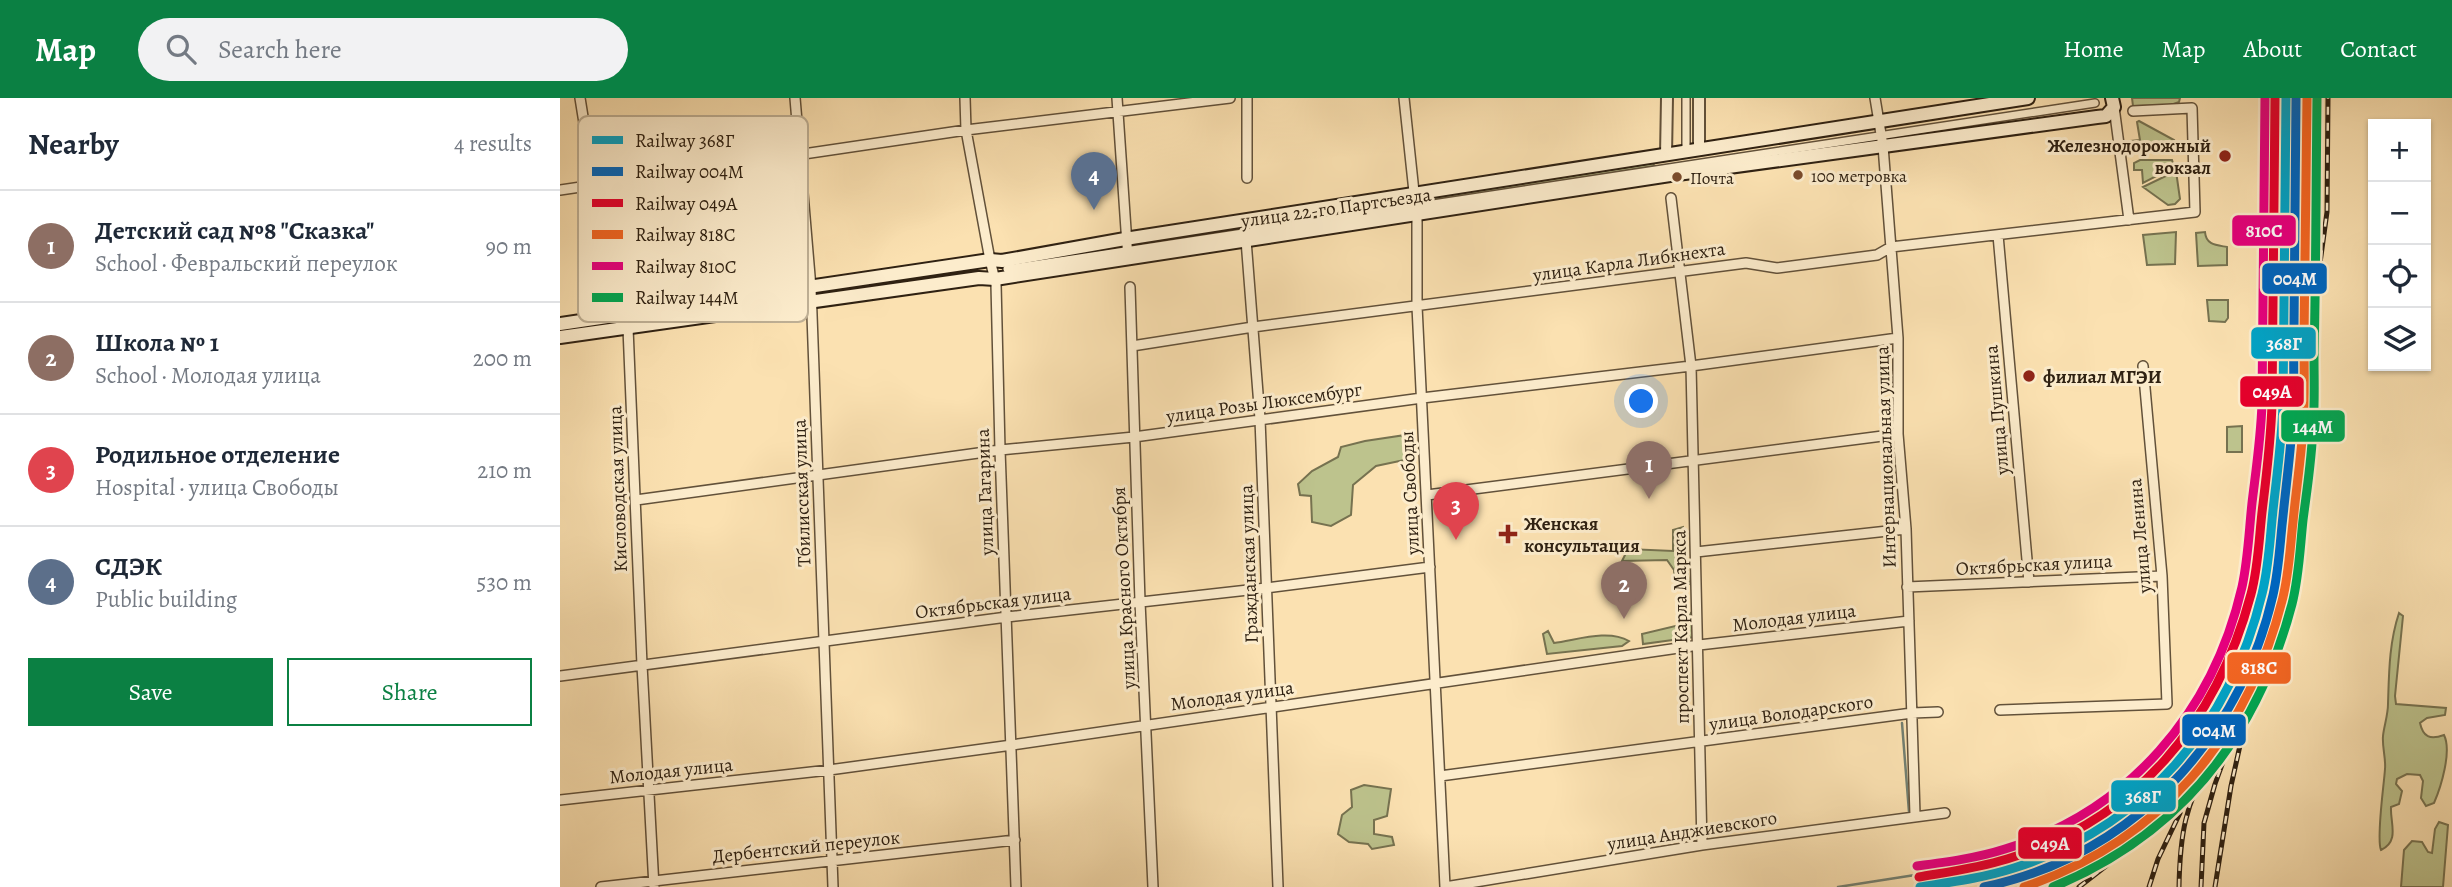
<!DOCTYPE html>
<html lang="en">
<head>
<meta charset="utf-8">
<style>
	:root { --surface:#fff; --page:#f2f2f3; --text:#1f2937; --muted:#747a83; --line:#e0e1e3; --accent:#0b8043 }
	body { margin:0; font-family:Alegreya,serif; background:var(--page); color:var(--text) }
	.controls { position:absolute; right:21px; top:21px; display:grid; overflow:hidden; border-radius:0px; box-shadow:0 2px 5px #0004 }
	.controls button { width:63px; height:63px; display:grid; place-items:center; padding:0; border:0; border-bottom:2px solid var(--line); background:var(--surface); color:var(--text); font:35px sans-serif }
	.you { position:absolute; left:1082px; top:304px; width:24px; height:24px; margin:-18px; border:5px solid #fff; border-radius:50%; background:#1a73e8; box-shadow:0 0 0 10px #1a73e833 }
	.badge { display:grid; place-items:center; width:46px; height:46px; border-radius:50%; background:var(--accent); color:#fff; font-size:23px; font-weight:700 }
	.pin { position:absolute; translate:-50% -58px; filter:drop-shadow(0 2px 4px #0008) }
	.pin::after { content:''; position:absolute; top:37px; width:24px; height:21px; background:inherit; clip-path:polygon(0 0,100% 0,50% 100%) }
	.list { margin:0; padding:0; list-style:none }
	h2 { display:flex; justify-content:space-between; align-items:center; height:91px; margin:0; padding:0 28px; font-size:30px }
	h2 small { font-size:23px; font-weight:400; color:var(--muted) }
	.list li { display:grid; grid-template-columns:46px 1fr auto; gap:21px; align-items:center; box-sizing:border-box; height:112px; padding:0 28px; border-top:2px solid var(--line) }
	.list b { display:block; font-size:26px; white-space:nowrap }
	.list p { margin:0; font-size:23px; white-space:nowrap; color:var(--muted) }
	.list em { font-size:23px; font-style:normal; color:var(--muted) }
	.actions { display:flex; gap:14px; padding:21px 28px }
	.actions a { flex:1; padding:16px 0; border:2px solid var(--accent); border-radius:0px; text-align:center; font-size:24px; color:var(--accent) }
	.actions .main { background:var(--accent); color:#fff }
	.icon { flex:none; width:38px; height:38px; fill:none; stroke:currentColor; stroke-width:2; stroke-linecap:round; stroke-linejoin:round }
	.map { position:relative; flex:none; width:1892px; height:789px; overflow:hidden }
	header { display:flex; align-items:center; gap:42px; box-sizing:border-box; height:98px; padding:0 35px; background:var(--accent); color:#fff }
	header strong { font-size:33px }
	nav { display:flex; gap:38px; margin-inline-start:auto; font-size:24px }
	.search { width:490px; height:63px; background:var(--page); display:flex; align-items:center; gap:18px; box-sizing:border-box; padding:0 24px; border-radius:38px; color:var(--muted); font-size:26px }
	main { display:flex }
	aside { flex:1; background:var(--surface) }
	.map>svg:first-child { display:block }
</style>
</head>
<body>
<header>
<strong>Map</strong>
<div class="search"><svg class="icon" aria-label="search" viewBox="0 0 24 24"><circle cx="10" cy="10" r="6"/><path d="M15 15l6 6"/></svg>Search here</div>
<nav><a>Home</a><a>Map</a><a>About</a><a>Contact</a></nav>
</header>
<main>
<aside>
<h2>Nearby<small>4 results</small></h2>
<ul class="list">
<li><span class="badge" style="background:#8d6e63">1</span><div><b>Детский сад №8 &quot;Сказка&quot;</b><p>School · Февральский переулок</p></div><em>90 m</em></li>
<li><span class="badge" style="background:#8d6e63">2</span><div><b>Школа № 1</b><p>School · Молодая улица</p></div><em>200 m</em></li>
<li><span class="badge" style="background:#e0444e">3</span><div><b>Родильное отделение</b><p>Hospital · улица Свободы</p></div><em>210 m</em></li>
<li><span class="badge" style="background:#5c6f8a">4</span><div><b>СДЭК</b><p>Public building</p></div><em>530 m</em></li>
</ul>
<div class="actions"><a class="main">Save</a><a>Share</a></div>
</aside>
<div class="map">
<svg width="1892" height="789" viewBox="0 0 1892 789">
	<rect width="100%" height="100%" fill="#fbe1b1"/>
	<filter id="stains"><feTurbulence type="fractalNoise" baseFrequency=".00286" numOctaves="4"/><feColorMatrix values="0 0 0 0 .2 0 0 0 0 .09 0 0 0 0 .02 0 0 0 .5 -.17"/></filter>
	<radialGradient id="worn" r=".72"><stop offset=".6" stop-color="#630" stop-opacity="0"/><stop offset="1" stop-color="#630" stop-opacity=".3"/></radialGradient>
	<path fill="#bdc38d" stroke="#767250" stroke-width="2" d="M1572 0H1620L1619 4 1611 7 1573 8Z
		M1579 23 1614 42 1611 50H1571V43L1580 42 1577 24Z
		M1580 62H1612L1614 69 1583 85 1582 72H1574V65Z
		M1093 63 1094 68 861 105 868 99Z
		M1616 73 1620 101 1615 106 1608 107 1583 89Z
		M846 103 850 106 571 149 570 146Z
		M1616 134 1615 166 1587 167 1583 137Z
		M1645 134C1646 147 1656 147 1667 149V167L1638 168 1636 135Z
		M416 170 417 174 266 195 267 192Z
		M1647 202H1668V220L1665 224 1649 223Z
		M1682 328V354H1667V329Z
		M852 336 854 360 816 368 793 387 791 417 771 428 752 424 751 398 740 397 738 386 752 373 778 359 781 349 805 343Z
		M1123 429 1129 486H1115L1114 472 1107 462 1062 463 1068 451 1113 453V432Z
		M1130 515 1135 539 1083 546 1082 536 1124 526 1126 516Z
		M1839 515 1843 518 1835 598 1836 606 1886 610 1885 617 1867 620 1860 625C1863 639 1870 642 1884 637 1892 653 1881 689 1874 705L1866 708 1861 700 1863 683 1860 677 1847 676 1837 681 1836 686 1842 693 1839 706 1831 709C1830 725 1840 743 1821 752 1816 741 1824 687 1825 671 1826 660 1822 649 1823 638 1824 628 1828 617 1828 606 1829 575 1829 545 1839 515Z
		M988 533 994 545C1017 542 1048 531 1069 543L1062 548 987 556 983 536Z
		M804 687 831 691 827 718 814 722V736L832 739 834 747 812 751 808 746 789 744 778 736 782 717 792 709 791 692Z
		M1879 724 1888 727 1883 789H1841L1844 752 1852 743 1862 744 1868 754 1872 755 1875 731Z"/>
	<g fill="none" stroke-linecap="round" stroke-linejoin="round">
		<path stroke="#727f71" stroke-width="2.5" d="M25 99 33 163
			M1342 625 1349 714
			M1384 777 1392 781
			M1278 789 1355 777"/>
		<defs>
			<path id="pedestrian" d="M1126 0V54
				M447 171 1535 5"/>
			<path id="minor" d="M20 0 55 218 68 230 82 567 94 789
				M235 0 251 190 273 789
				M405 0 406 32 430 162 436 186 440 352 456 789
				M557 0 568 161
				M687 0V80
				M844 0 857 122V208L885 789
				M1315 0 1323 48 1338 240V336L1346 431 1355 717
				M1554 9 1569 122
				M0 92 406 32 670 0
				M1111 100 1131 268 1142 747
				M1438 137 1469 484
				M686 142 700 321 718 789
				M570 189 580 504 593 789
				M572 248 693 229 1186 165 1217 170 1317 157 1331 149 1635 114 1632 10 1573 13
				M867 397 1338 336
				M76 402 440 352 574 339 862 300 1131 268 1338 240
				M1136 454 1346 431
				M1347 489 1602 478
				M0 578 447 519 706 490 870 469
				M1440 612 1607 606 1602 478 1583 268
				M880 678 1352 615 1378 614
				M0 702 269 672 452 647 1139 547 1349 523
				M41 789 455 742
				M885 789 1142 747 1385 715"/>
			<path id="tertiary" d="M1139 52V0
				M1106 57 1107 0"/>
			<path id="secondary" d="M0 226 430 162 442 163 565 141 1468 0
				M0 239 419 180 435 181 1110 77 1537 19 1546 18 1554 9 1552 0"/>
		</defs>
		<use href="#pedestrian" stroke="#62513a" stroke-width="10"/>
		<use href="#minor" stroke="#62513a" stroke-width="12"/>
		<use href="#tertiary" stroke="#62513a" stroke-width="14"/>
		<use href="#secondary" stroke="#2f2112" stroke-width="16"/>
		<use href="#pedestrian" stroke="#fceccc" stroke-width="7"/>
		<use href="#minor" stroke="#fceccc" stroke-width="9"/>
		<use href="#tertiary" stroke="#fceccc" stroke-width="10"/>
		<use href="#secondary" stroke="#fceccc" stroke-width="12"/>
		<defs>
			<path id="rail" d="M1713 185V114
				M1702 186 1703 114
				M1746 216 1748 0
				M1723 478 1733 390 1737 333 1767 114 1768 0
				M1431 789C1534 768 1615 705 1673 620
				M1490 789 1512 780 1546 753
				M1519 789 1546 768 1585 726
				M1589 789 1598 761 1620 715
				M1619 789C1620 735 1625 707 1652 659
				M1641 789 1644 725 1655 686 1676 628
				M1655 789 1671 688 1693 589 1705 510"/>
		</defs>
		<use href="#rail" stroke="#2f2112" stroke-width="5"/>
		<use href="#rail" stroke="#fceccc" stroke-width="2.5" stroke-dasharray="8" stroke-linecap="butt"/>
		<defs>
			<path id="rail-1" d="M1360 789C1392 784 1423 780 1454 770 1584 729 1670 628 1702 496 1709 468 1710 440 1713 412 1717 376 1722 341 1723 306L1726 0"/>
			<path id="rail-2" d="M1424 789C1573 757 1679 643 1713 497 1719 471 1720 444 1723 418 1726 388 1730 359 1732 329 1735 295 1733 261 1734 228 1735 152 1736 76 1736 0"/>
			<path id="rail-3" d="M1359 779C1388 774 1418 770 1447 761 1577 722 1657 624 1691 496 1699 467 1699 436 1703 406 1707 373 1711 339 1712 306L1715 0"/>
			<path id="rail-4" d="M1464 789C1600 743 1687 640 1722 503 1729 477 1730 450 1733 424 1736 392 1741 361 1743 329 1745 299 1744 269 1744 239 1745 159 1746 80 1747 0"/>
			<path id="rail-5" d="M1357 768C1387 764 1417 760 1445 751 1569 713 1653 615 1682 489 1688 462 1689 433 1692 405 1696 372 1701 339 1702 305L1705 0"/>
			<path id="rail-6" d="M1493 789C1621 736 1697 639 1732 506 1739 479 1740 450 1743 422 1747 391 1752 360 1753 328 1755 305 1754 282 1754 259 1756 173 1756 87 1757 0"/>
		</defs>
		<use href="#rail-1" stroke="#fceccc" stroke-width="14"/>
		<use href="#rail-2" stroke="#fceccc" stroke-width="14"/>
		<use href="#rail-3" stroke="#fceccc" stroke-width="14"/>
		<use href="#rail-4" stroke="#fceccc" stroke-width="14"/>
		<use href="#rail-5" stroke="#fceccc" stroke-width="14"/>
		<use href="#rail-6" stroke="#fceccc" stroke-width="14"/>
		<use href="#rail-1" stroke="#02a2c5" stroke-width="9"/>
		<use href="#rail-2" stroke="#0065bd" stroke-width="9"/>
		<use href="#rail-3" stroke="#e4002b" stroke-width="9"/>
		<use href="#rail-4" stroke="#f26522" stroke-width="9"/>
		<use href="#rail-5" stroke="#e5007d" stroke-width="9"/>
		<use href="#rail-6" stroke="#00a651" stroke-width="9"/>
	</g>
	<g fill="#8f2418" stroke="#fceccc" stroke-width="2.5">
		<circle cx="1665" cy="58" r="7"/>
		<circle cx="1469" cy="278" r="7"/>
		<path d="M944.5 425.5h7v7h7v7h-7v7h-7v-7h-7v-7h7z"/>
	</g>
	<g fill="#7a4b2a" stroke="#fceccc" stroke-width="2.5">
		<circle cx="1238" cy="77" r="6"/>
		<circle cx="1117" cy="79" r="6"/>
	</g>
	<g text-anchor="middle" stroke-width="6" stroke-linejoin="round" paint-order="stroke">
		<g font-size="17" fill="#2f2112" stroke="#fceccc" text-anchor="start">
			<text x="1251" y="84">100 метровка</text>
			<text x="1130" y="86">Почта</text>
		</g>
		<g font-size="19" font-weight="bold" fill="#2f2112" stroke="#fceccc" text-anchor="start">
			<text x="1651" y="54" text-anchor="end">Железнодорожный<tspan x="1651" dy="22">вокзал</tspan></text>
			<text x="1483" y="285">филиал МГЭИ</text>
			<text x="964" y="432">Женская<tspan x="964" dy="22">консультация</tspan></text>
		</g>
		<g font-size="19" fill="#2f2112" stroke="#fceccc">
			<text transform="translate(776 109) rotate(-8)" y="7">улица 22-го Партсъезда</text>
			<text transform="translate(1069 163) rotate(-8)" y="7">улица Карла Либкнехта</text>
			<text transform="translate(704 304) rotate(-8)" y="7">улица Розы Люксембург</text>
			<text transform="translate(1436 312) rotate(-95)" y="7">улица Пушкина</text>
			<text transform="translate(1325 359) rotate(-92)" y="7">Интернациональная улица</text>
			<text transform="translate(57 391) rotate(-92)" y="7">Кисловодская улица</text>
			<text transform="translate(424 394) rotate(-92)" y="7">улица Гагарина</text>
			<text transform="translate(241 395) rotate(-92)" y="7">Тбилисская улица</text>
			<text transform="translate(849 395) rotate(-93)" y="7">улица Свободы</text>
			<text transform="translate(1579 438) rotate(-95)" y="7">улица Ленина</text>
			<text transform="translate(688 466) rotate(-92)" y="7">Гражданская улица</text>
			<text transform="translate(1474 466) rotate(-3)" y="7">Октябрьская улица</text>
			<text transform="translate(563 490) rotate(-93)" y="7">улица Красного Октября</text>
			<text transform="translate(433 504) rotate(-7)" y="7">Октябрьская улица</text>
			<text transform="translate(1234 519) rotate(-7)" y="7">Молодая улица</text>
			<text transform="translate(1120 529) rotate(-91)" y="7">проспект Карла Маркса</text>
			<text transform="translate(672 597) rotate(-8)" y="7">Молодая улица</text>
			<text transform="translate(1231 614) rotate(-8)" y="7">улица Володарского</text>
			<text transform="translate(111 672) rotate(-6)" y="7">Молодая улица</text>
			<text transform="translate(1132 732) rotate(-9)" y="7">улица Анджиевского</text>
			<text transform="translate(246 748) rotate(-6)" y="7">Дербентский переулок</text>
		</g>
	</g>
	<rect x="18" y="18" width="230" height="206" rx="10" fill="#fceccc" stroke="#beaf94" stroke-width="2"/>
	<rect x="32" y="38" width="31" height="8" fill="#02a2c5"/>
	<rect x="32" y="69" width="31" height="9" fill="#0065bd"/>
	<rect x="32" y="101" width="31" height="8" fill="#e4002b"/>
	<rect x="32" y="132" width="31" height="9" fill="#f26522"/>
	<rect x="32" y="164" width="31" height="8" fill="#e5007d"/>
	<rect x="32" y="195" width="31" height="9" fill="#00a651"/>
	<g font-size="19" fill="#2f2112">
		<text x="75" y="49">Railway 368Г</text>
		<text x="75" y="80">Railway 004М</text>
		<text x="75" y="112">Railway 049А</text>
		<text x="75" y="143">Railway 818С</text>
		<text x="75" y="175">Railway 810С</text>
		<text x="75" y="206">Railway 144М</text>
	</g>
	<g stroke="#fceccc" stroke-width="2.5">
		<rect x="1671" y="116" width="66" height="33" rx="7" fill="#e5007d"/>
		<rect x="1701" y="164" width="67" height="33" rx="7" fill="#0065bd"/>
		<rect x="1690" y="228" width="67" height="34" rx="7" fill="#02a2c5"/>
		<rect x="1679" y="277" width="66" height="33" rx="7" fill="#e4002b"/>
		<rect x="1720" y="311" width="66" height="34" rx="7" fill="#00a651"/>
		<rect x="1666" y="553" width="66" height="34" rx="7" fill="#f26522"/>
		<rect x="1621" y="615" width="66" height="34" rx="7" fill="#0065bd"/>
		<rect x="1550" y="681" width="67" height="34" rx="7" fill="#02a2c5"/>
		<rect x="1457" y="728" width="66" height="34" rx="7" fill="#e4002b"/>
	</g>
	<g font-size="19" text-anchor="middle" font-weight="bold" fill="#fff">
		<text x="1704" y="139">810С</text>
		<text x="1735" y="187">004М</text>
		<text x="1724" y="252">368Г</text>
		<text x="1712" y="300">049А</text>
		<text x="1753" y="335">144М</text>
		<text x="1699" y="576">818С</text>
		<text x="1654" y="639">004М</text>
		<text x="1583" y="705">368Г</text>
		<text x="1490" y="752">049А</text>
	</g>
	<rect width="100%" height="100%" filter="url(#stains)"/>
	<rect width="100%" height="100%" fill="url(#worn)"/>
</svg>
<div class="controls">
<button>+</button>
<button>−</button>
<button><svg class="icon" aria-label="locate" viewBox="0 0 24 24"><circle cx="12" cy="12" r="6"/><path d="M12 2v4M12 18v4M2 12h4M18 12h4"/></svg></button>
<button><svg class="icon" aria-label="layers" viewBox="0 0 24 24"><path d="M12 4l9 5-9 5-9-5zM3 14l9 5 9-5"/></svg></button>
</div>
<div class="you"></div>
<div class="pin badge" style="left:1089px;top:401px;background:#8d6e63">1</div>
<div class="pin badge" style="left:1064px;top:521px;background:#8d6e63">2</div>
<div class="pin badge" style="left:896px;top:442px;background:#e0444e">3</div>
<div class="pin badge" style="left:534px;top:112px;background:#5c6f8a">4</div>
</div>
</main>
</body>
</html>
